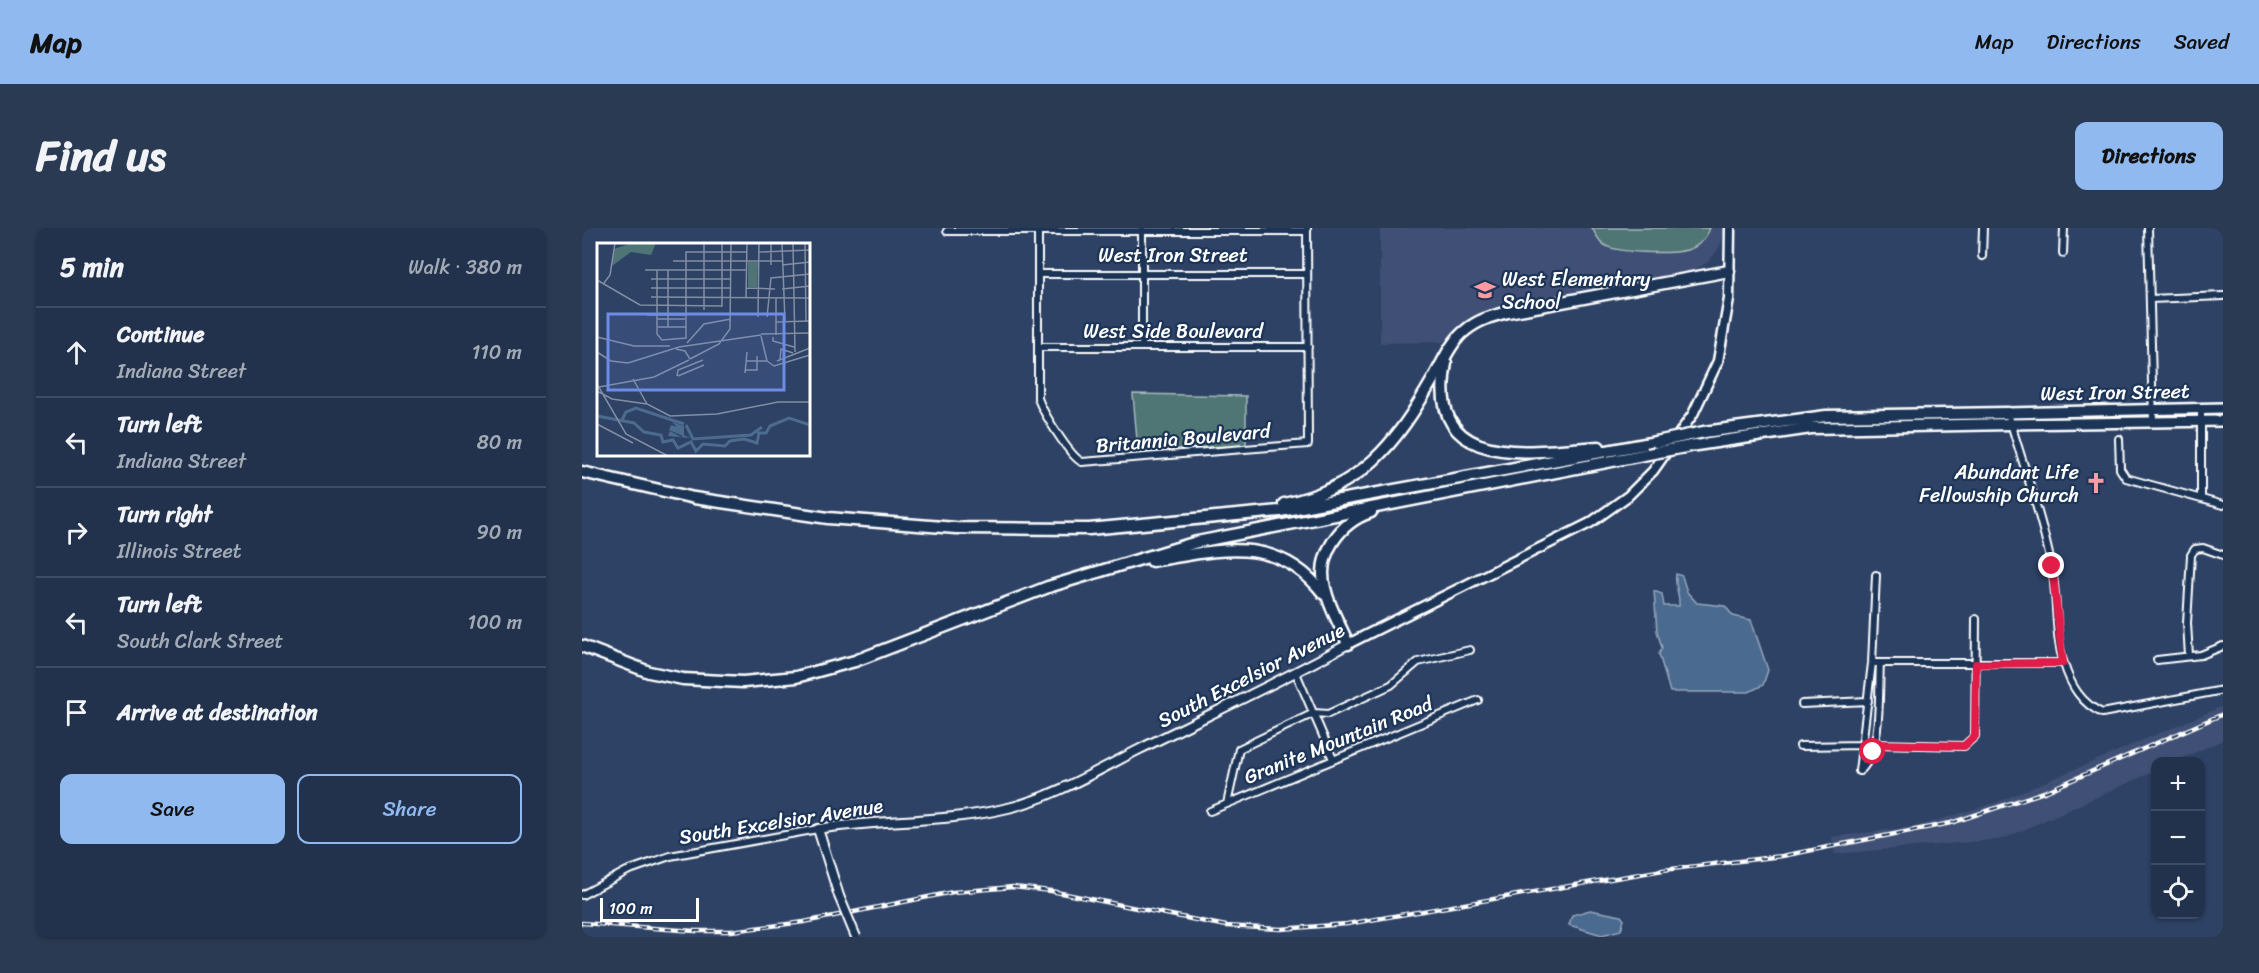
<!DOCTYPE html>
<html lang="en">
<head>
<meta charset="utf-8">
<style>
	:root { --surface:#22324c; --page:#2a3a53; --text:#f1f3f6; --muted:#a2aab5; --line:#3f4d64; --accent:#90b9f0 }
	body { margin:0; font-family:Sriracha,sans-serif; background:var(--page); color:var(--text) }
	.controls { position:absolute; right:18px; bottom:18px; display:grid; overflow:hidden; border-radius:12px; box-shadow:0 2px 4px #0004 }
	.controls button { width:54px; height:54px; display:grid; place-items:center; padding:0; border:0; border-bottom:2px solid var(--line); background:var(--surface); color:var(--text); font:30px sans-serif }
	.scale { position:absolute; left:18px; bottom:15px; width:99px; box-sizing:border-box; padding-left:6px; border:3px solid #fff; border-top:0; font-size:16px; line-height:21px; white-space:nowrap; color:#fff; -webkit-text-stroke:4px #1d3557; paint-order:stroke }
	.stop { position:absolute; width:18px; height:18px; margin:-14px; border:4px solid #e11d48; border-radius:50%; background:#fff }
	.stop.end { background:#e11d48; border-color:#fff; box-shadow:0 2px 6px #0008 }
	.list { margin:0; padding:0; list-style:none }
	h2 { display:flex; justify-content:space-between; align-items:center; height:78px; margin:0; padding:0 24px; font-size:26px }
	h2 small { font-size:20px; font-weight:400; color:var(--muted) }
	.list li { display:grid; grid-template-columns:39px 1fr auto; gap:18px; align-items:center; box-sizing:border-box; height:90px; padding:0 24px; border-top:2px solid var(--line) }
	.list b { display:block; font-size:22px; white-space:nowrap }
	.list p { margin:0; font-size:20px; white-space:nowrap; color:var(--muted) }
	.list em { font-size:20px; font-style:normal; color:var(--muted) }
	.actions { display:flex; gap:12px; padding:18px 24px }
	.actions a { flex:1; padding:14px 0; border:2px solid var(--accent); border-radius:12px; text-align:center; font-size:21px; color:var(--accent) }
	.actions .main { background:var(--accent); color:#111 }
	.icon { flex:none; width:33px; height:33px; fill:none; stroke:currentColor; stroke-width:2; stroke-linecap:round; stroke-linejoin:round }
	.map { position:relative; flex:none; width:1641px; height:709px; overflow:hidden; border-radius:12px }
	header { display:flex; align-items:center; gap:36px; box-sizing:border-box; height:84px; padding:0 30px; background:var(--accent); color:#111 }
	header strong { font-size:28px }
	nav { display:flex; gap:33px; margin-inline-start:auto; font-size:21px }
	.intro { display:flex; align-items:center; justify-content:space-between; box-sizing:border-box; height:144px; padding:0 36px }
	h1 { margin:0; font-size:42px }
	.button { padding:15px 27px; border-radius:12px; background:var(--accent); color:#111; font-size:21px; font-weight:700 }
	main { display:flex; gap:36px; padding:0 36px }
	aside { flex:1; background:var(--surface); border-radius:12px; box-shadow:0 2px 4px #0004 }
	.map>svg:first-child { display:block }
</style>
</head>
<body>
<header>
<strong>Map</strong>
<nav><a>Map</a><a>Directions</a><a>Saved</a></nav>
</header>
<div class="intro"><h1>Find us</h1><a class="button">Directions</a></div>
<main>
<aside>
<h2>5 min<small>Walk · 380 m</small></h2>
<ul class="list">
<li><svg class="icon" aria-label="ahead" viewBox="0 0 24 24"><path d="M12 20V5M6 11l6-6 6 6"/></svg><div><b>Continue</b><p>Indiana Street</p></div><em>110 m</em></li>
<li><svg class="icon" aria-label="left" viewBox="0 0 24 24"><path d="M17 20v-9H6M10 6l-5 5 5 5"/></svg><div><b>Turn left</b><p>Indiana Street</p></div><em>80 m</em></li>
<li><svg class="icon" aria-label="right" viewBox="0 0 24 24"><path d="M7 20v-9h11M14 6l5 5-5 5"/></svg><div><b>Turn right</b><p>Illinois Street</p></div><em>90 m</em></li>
<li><svg class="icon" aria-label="left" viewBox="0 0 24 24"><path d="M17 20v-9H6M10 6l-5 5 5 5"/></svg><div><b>Turn left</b><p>South Clark Street</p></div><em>100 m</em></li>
<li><svg class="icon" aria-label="arrive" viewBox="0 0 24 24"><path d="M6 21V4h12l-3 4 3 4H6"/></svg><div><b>Arrive at destination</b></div></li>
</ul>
<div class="actions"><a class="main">Save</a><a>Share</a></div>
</aside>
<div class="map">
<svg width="1641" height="709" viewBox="0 0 1641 709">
	<rect width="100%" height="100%" fill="#2e4266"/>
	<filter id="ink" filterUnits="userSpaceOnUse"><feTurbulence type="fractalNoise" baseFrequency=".0167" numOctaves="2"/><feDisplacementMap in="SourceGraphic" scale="12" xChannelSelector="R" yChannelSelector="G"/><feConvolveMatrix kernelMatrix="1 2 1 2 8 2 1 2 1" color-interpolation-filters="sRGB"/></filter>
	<g filter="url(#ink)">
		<path fill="#3f5074" d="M798 0H1144V2L1137 20 1126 34 1107 45 909 80 885 92 861 114 798 115Z
			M1641 478V512L1594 533 1574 534 1573 543 1421 611 1253 626 1250 609 1337 598 1416 574Z"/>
		<path fill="#4f7475" stroke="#a7baba" stroke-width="1.5" d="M1010 0H1128C1124 10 1116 19 1105 22 1090 26 1033 26 1021 16 1016 12 1013 5 1010 0Z
			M551 166 664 168V217L556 223Z"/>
		<path fill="#4c6b8f" stroke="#94a6bc" stroke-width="1.5" d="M1094 346 1100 348 1105 364 1115 375 1143 378 1151 388 1169 392 1186 442 1181 457 1167 464H1088L1077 426 1080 420 1075 403 1072 363 1080 366 1082 378H1097C1098 365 1092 358 1094 346Z
			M1008 682 1039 688 1042 692 1039 702 1020 707 987 697 990 687Z"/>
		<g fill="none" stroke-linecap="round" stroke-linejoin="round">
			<defs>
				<path id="minor" d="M456 0V170C460 183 488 229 500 234L726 216 725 0
					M1566 0 1571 194
					M365 3H725
					M1481 25 1482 0
					M1400 28 1401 0
					M457 46H725
					M1568 71 1641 68
					M456 119H726
					M560 119V0
					M1619 180V271
					M1426 185C1440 235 1459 284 1469 336 1476 367 1472 407 1482 436 1489 458 1499 475 1520 485L1641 462
					M1537 211 1538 241 1544 250 1641 277
					M1607 428 1605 395 1609 327 1613 321 1621 320 1641 327
					M1575 432 1619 427 1641 418
					M1290 435H1481
					M714 445 751 531
					M1220 476 1286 473
					M1293 516 1382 518 1393 508 1394 391
					M1218 518 1282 517
					M1277 543 1290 435 1294 347
					M1278 543C1301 522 1296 466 1298 435
					M645 576 657 521 732 485 746 486 809 457 836 434 888 422
					M628 583 896 472
					M0 667 45 643 88 628 236 601"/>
				<path id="tertiary" d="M257 668 236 601C298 591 364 595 426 580 472 569 516 542 558 521 628 486 698 454 766 416"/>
				<path id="secondary" d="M766 416 1008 295 1046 268 1071 243 1111 186 1136 133 1147 71 1148 0"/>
				<path id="primary" d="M1426 185 1641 180
					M1429 196 1641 193"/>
				<path id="motorway" d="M864 135C843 245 950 223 1017 219
					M1122 204 1244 188 1426 185
					M1114 217 1229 200 1429 196
					M0 244 112 270 246 290 374 300 507 301 698 283 1074 214
					M702 276C780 260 813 217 851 151 860 136 869 113 884 102 896 92 910 88 926 84L1147 43
					M570 333C637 322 694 305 742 366
					M766 416C759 398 747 380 743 360 734 327 758 294 789 284
					M0 418 67 444 101 451 161 454 214 449 273 433 466 359 615 314 1066 226"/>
			</defs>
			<use href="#minor" stroke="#fff" stroke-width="10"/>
			<use href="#tertiary" stroke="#fff" stroke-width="12"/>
			<use href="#secondary" stroke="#fff" stroke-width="13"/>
			<use href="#primary" stroke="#fff" stroke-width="14"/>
			<use href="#motorway" stroke="#fff" stroke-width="15"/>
			<use href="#minor" stroke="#1d3557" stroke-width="6"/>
			<use href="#tertiary" stroke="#1d3557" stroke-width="8"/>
			<use href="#secondary" stroke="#1d3557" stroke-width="8"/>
			<use href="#primary" stroke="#1d3557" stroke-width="9"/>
			<use href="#motorway" stroke="#1d3557" stroke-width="10"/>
			<defs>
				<path id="rail" d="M0 695 113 703H149L222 694 371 664 431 659 469 663 644 698 699 701 765 696 1081 642 1200 628 1369 595 1465 563 1641 486"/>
			</defs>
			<use href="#rail" stroke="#fff" stroke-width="4.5"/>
			<use href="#rail" stroke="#1d3557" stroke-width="2" stroke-dasharray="7" stroke-linecap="butt"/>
			<defs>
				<path id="tertiary-bridge" d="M257 668 274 709"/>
				<path id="motorway-bridge" d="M1074 214 1122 204
					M1066 226 1114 217"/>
			</defs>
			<use href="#tertiary-bridge" stroke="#fff" stroke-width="12" stroke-linecap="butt"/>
			<use href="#motorway-bridge" stroke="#fff" stroke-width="15" stroke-linecap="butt"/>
			<use href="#tertiary-bridge" stroke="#1d3557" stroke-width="8"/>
			<use href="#motorway-bridge" stroke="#1d3557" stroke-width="10"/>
		</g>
	</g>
	<g fill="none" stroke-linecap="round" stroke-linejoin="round" filter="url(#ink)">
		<path stroke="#e11d48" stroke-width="8" d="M1291 524 1293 516 1382 518 1393 508 1394 436 1481 435 1470 338"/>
	</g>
	<defs>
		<symbol id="school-bare" viewBox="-9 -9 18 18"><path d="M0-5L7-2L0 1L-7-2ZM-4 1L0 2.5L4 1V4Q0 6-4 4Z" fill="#ff9aa2" stroke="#1d3557" stroke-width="2.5" paint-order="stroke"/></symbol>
		<symbol id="church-bare" viewBox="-9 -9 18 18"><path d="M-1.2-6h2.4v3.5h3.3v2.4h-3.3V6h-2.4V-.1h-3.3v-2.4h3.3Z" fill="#ff9aa2" stroke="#1d3557" stroke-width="2.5" paint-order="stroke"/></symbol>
	</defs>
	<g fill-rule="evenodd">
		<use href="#school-bare" x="888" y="47" width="30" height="30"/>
		<use href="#church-bare" x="1499" y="240" width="30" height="30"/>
	</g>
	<g text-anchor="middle" stroke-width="4.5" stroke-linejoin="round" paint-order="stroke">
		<g font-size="20" fill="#fff" stroke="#1d3557">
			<text x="591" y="34">West Iron Street</text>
			<text x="591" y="110">West Side Boulevard</text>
			<text transform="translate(1533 164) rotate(-1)" y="7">West Iron Street</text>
			<text transform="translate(601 210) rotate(-5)" y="7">Britannia Boulevard</text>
			<text transform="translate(669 447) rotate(-27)" y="7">South Excelsior Avenue</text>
			<text transform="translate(756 512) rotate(-22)" y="7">Granite Mountain Road</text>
			<text transform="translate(199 593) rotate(-9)" y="7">South Excelsior Avenue</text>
		</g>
		<g font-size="20" fill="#fff" stroke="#1d3557" text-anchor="start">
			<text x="920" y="58">West Elementary<tspan x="920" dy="23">School</tspan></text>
			<text x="1497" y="251" text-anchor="end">Abundant Life<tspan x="1497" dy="23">Fellowship Church</tspan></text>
		</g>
	</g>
	<g transform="translate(15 15)">
		<rect width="213" height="213" fill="#2e4266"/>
		<path d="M35 0H59L54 12 34 9 15 23 17 6ZM151 19H161L160 44H151Z" fill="#4f7475"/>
		<path d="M75 179 87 183V192L93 195 71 193 73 188 84 194 86 193 72 187 74 182 80 184Z" fill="#4c6b8f"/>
		<path fill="none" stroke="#4c6b8f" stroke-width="3" d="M0 173 37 180 47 189 64 192 66 199 76 197 81 205 94 199 99 208 106 201 128 203 133 198 147 196 160 200 162 190H169L173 183 192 175 213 182M25 177 29 169 39 165 87 181M89 182 96 196 154 192 165 184"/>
		<path fill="none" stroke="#828ea3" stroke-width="1.5" d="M174 0V22M185 0 188 79M196 0 198 109M208 0 209 78M162 9 213 7M76 18H185M185 22 213 19M48 27H150M60 27V91L65 97 89 95V9H150M54 36H134M0 37 43 62 125 63V0M7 40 13 32 18 0M54 45H134M149 45 178 46M185 46 213 43M54 54 213 55M149 54 150 0M107 67V0M50 72H89M161 74 162 0M170 74 174 35 213 31M60 76H88M179 79 213 78M61 84H89M71 84V27M164 91 213 90M179 92V55M164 93 170 118M0 94 37 103H73M176 94V98L197 104M90 100 107 81 134 76M79 106 88 108 93 116M0 109 14 118 31 120 82 104 164 92M93 116 122 101 133 86 134 0M183 117 184 106 196 110M149 118H170M170 118 177 123 213 112M180 118 213 105M149 127H160V113M148 130 150 109M80 133 81 127 106 117M81 133 107 122M36 136 50 161 73 173 120 171 181 159H213M0 141 29 191 71 213M2 144 57 134 92 117M0 148 15 156 50 161M0 181 36 200"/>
		<path fill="#6c8ce6" fill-opacity="0.15" stroke="#6c8ce6" stroke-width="3" d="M11 71H187V147H11Z"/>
		<rect width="213" height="213" fill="none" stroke="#fff" stroke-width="3"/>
	</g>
</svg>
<div class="controls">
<button>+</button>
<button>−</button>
<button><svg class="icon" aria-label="locate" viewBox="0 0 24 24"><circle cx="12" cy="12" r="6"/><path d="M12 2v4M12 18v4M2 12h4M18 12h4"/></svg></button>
</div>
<div class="scale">100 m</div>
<div class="stop" style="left:1291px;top:524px"></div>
<div class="stop end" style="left:1470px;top:338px"></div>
</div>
</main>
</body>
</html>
